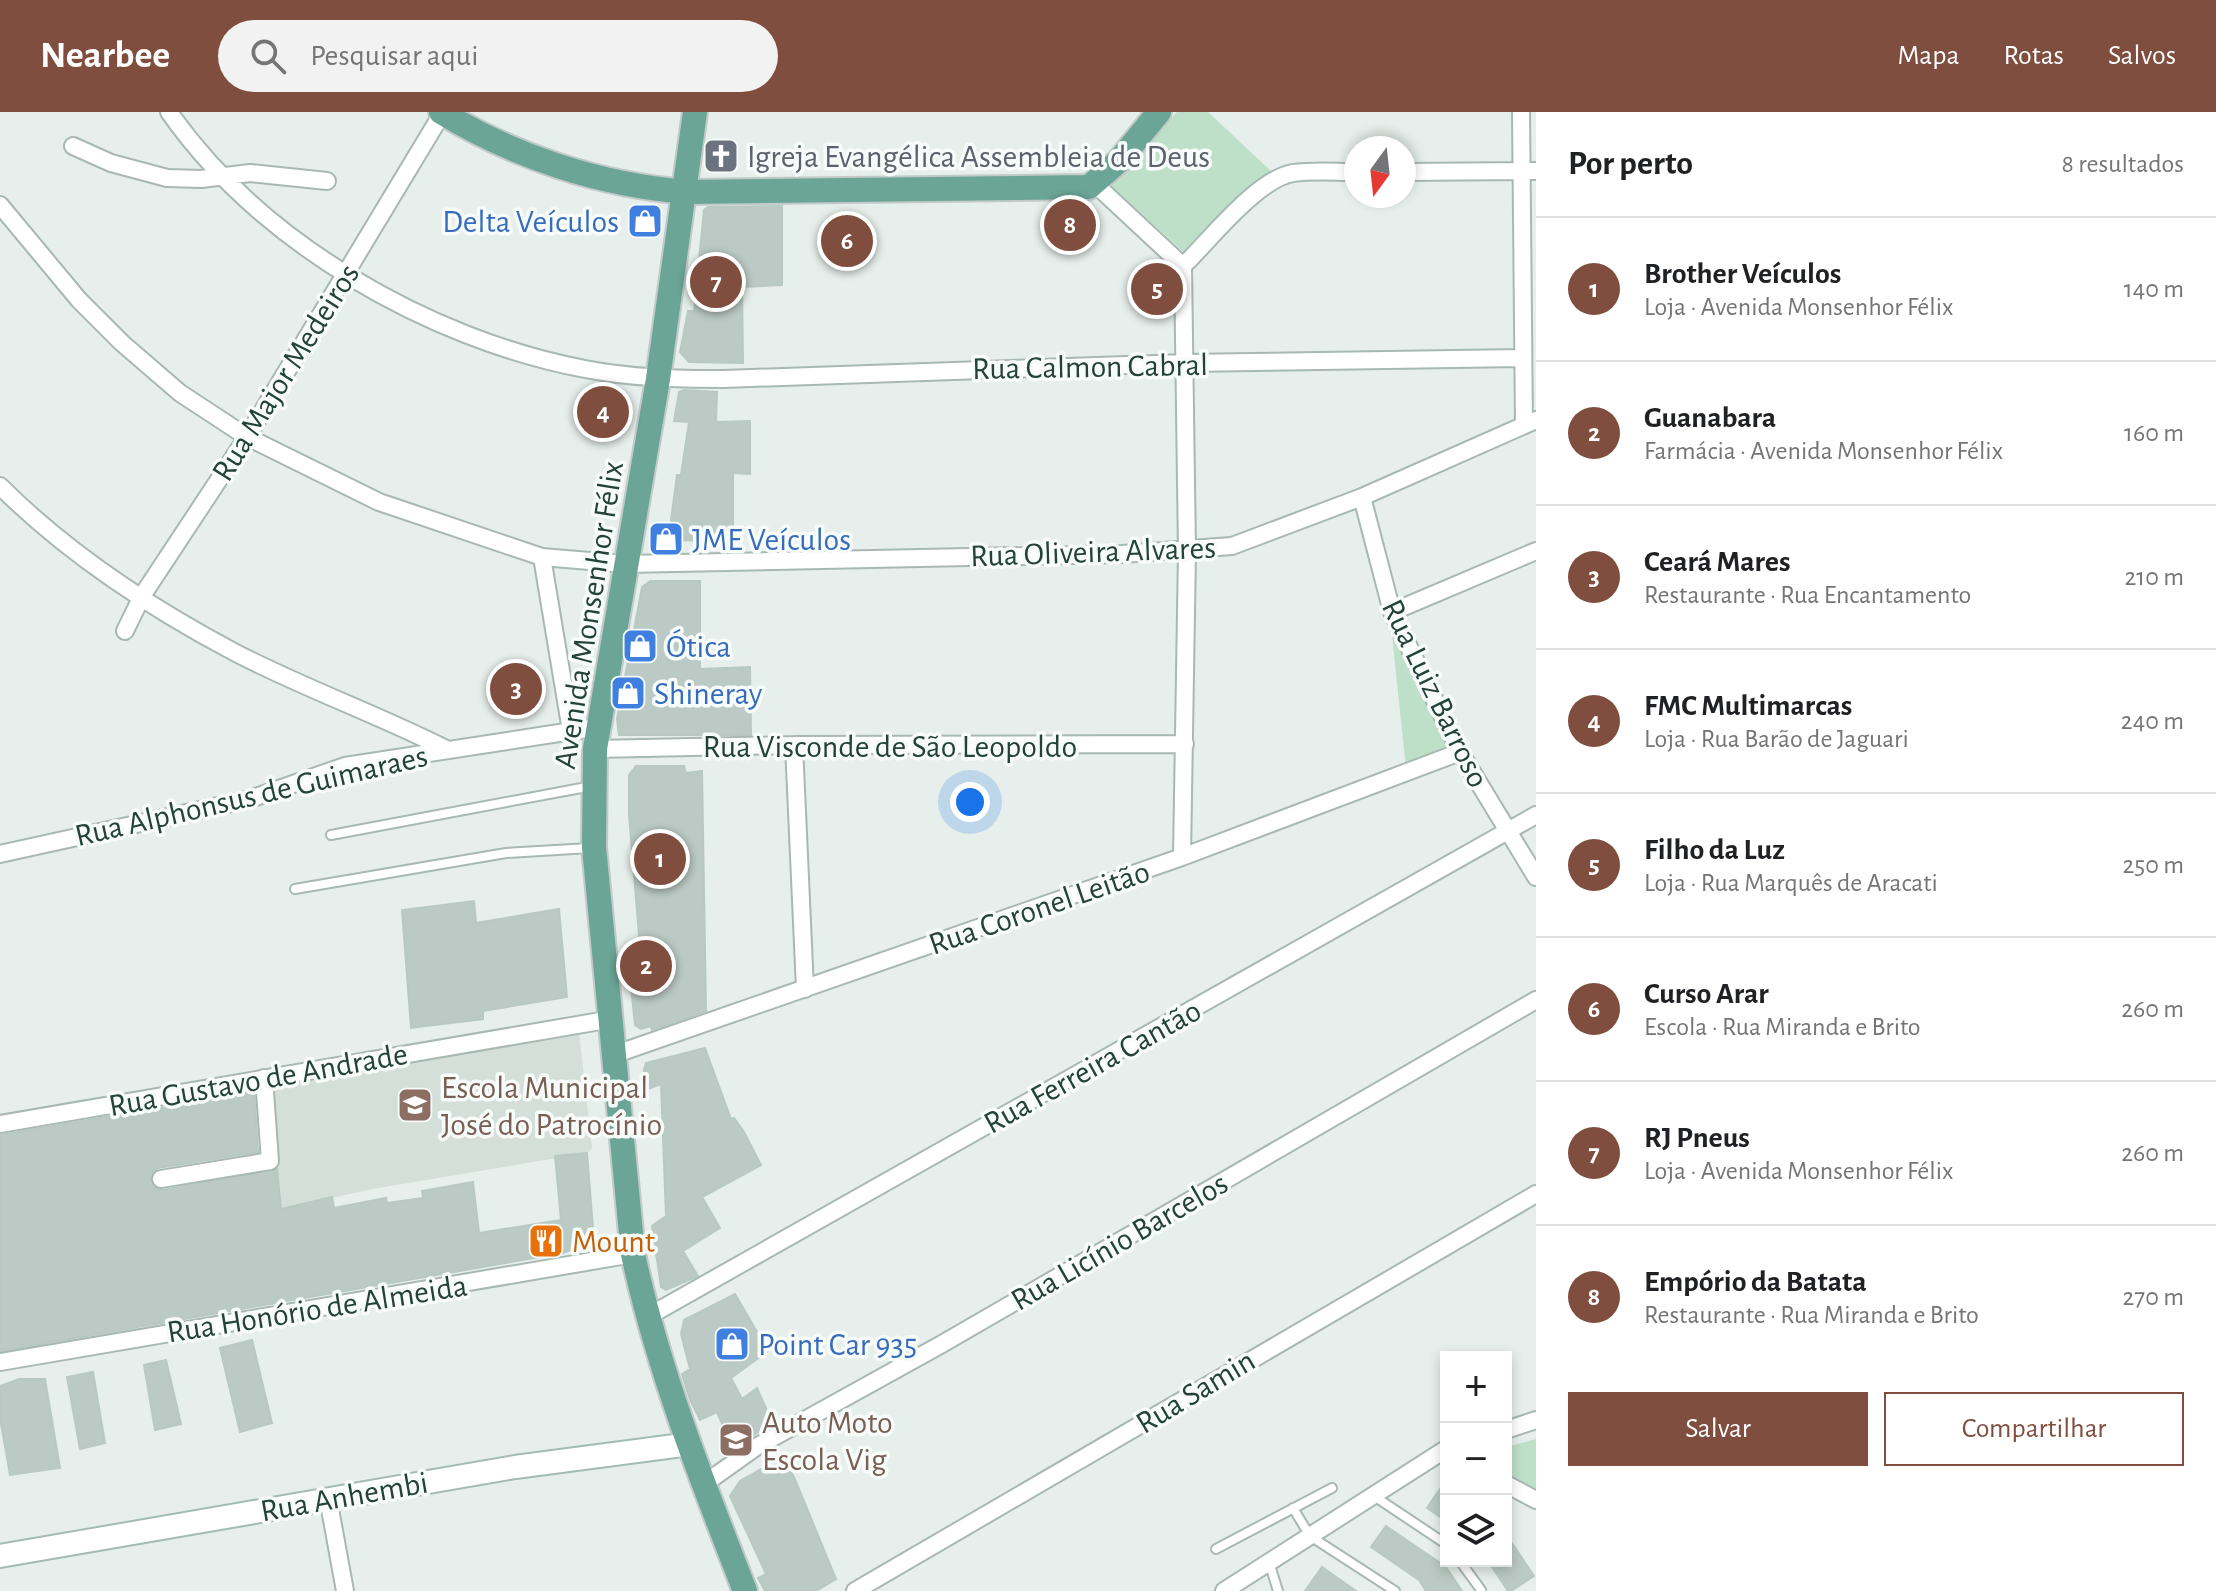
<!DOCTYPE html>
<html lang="pt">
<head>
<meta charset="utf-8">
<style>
	:root { --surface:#fff; --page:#f2f2f2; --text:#202124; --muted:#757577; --line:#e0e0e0; --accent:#7f4e3f }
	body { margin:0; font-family:"Alegreya Sans",sans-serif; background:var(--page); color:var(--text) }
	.controls { position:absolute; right:24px; bottom:24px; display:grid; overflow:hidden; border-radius:0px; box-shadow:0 4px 12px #0003 }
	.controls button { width:72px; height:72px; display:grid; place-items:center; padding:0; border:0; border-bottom:2px solid var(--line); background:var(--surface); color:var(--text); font:40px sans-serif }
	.compass { position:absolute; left:1344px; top:24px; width:72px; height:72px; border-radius:50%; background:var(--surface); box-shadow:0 4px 12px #0003; rotate:195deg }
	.you { position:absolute; left:970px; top:690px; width:28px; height:28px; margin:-20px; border:6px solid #fff; border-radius:50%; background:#1a73e8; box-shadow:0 0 0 12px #1a73e833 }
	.badge { display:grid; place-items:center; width:52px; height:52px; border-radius:50%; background:var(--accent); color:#fff; font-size:26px; font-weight:700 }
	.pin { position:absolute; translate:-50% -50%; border:4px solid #fff; box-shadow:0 2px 8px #0006 }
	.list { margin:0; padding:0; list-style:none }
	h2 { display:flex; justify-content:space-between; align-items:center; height:104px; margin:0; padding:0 32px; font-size:34px }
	h2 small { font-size:26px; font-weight:400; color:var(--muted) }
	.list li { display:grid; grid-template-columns:52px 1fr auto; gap:24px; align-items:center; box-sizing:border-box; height:144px; padding:0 32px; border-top:2px solid var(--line) }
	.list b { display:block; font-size:30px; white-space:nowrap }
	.list p { margin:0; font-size:26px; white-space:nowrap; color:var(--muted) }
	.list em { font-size:26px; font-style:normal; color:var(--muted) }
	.actions { display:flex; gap:16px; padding:24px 32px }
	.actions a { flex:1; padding:18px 0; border:2px solid var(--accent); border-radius:0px; text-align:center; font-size:28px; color:var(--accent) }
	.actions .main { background:var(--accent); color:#fff }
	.icon { flex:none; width:44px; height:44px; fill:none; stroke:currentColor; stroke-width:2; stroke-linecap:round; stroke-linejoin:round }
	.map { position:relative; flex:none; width:1536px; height:1479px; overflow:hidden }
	header { display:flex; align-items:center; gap:48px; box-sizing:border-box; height:112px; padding:0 40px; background:var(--accent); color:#fff }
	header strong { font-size:38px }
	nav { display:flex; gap:44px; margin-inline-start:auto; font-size:28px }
	.search { width:560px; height:72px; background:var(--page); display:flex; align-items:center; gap:20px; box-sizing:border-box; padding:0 28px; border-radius:44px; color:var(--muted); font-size:30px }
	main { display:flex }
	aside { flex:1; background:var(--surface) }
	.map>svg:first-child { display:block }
</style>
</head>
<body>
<header>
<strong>Nearbee</strong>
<div class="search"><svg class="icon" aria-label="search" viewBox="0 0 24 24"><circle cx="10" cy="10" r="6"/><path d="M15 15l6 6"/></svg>Pesquisar aqui</div>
<nav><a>Mapa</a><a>Rotas</a><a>Salvos</a></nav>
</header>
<main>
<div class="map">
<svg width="1536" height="1479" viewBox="0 0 1536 1479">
	<rect width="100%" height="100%" fill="#e6efeb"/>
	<path fill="#d4dfda" d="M579 920 592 1036 587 1041 373 1077 281 1097 270 976Z"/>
	<path fill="#bfe0c8" d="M1177 0H1208L1271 59 1188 144 1110 73Z
		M1392 523 1452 639 1406 657Z
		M1536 1327V1382L1506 1367V1335Z"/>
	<path fill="#bbcac4" stroke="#b8c9c2" stroke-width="2" d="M782 94V173L742 175 743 251 689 250 680 240 688 199H694L704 98 708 95Z
		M684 278 717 280 716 310 750 309V362L733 361V425H716V429L673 428 669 423 677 363H681L689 310 674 309 679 280Z
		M650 469H700V557L750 555 751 623H619L617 607 640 486 642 475Z
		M636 654H684L686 661 702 659 706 899 652 918 651 914 641 917 635 913 631 875V859H642L629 703V663Z
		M474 789 476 811 559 797 567 885 483 899V907L411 916 402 798Z
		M705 936 731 1007 734 1006 744 1020 761 1053 702 1085 720 1116 683 1139 698 1164 666 1178 661 1175 652 1114 666 1104 661 972 645 978 644 958 646 951Z
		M254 980 258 1040 158 1056 151 1064 153 1075 163 1078 277 1057 281 1097 332 1085 334 1096 386 1086 387 1091 423 1086 422 1079 473 1070 479 1121 561 1108 555 1044 587 1041 594 1129 563 1141 0 1239V1023Z
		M735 1182 768 1239 731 1266 742 1287 757 1276 773 1312 732 1335 717 1300 700 1308 690 1288 682 1262 690 1257 681 1222 684 1208Z
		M252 1228 272 1311 240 1320 220 1236Z
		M166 1248 181 1312 155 1318 144 1253Z
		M93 1260 105 1331 80 1337 67 1265Z
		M19 1267H45L60 1356 10 1363 0 1306V1274Z
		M782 1345 794 1365 836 1467 816 1479H765L758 1466 766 1462 730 1384 740 1369Z
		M1446 1368V1409L1427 1396Z
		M1386 1414 1446 1455 1462 1479H1426L1419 1468 1371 1435Z
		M1506 1422 1534 1464 1511 1479H1508L1488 1449H1506Z
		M1322 1455 1356 1479H1305Z"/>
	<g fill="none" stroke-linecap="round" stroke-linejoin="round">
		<defs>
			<path id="lane" d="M331 723 592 674
				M295 777 506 741 590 736
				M1374 1384 1446 1432
				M1293 1396 1310 1424 1395 1479
				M1216 1437 1332 1376
				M1460 1449 1481 1478
				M1269 1450 1278 1479"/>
			<path id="street" d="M169 0C261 131 428 227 585 257 631 266 677 267 724 267L1185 251 1521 246
				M1521 0 1524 313
				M73 34 111 51 167 66 201 67 250 61 327 69
				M1404 60 1536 59
				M1095 72 1183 154
				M0 93 79 188 122 231 180 281 247 325 379 390 542 445 625 452 1122 442 1232 434 1362 385 1536 308
				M1183 154C1209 129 1257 67 1293 61 1313 58 1336 60 1356 60
				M0 374C67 441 151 496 234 540 303 576 377 602 446 637
				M1362 385 1392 500 1460 640 1536 765
				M542 445 571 619
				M1392 500 1536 439
				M125 519 142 484 247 325 443 0
				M794 633 805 877
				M595 637 794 633 1185 632
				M0 742 250 687 345 654 598 615
				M1182 745 1187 440 1183 154
				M616 942 1182 745 1460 640
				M0 1012 612 907
				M161 1067 270 1049 264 966
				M647 1205 1536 703
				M0 1250 633 1142
				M1506 1318 1536 1308
				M704 1372 756 1335 942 1232 1536 888
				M1506 1372 1536 1388
				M328 1386 345 1479
				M855 1479 1536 1082
				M1224 1479 1446 1337"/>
			<path id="secondary" d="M0 1444 515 1355 690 1332"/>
			<path id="primary" d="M441 0C515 45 600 73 687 80L1089 75 1119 49 1159 0
				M695 0 658 267 595 637 594 735 633 1142C658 1258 702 1369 745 1479"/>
		</defs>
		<use href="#lane" stroke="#a8b8b2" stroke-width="12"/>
		<use href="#street" stroke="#a8b8b2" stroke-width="20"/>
		<use href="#secondary" stroke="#a4bbb3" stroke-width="26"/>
		<use href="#primary" stroke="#c2cac8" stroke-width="28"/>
		<use href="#lane" stroke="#fff" stroke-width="8"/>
		<use href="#street" stroke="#fff" stroke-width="16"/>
		<use href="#secondary" stroke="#fff" stroke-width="22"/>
		<use href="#primary" stroke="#6aa596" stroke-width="24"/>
	</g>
	<defs>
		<symbol id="church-square" viewBox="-11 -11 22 22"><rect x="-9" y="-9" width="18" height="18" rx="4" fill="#6b7280" stroke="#f7fbf9"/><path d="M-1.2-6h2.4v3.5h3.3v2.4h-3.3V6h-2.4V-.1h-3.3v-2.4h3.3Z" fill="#fff"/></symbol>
		<symbol id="shop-square" viewBox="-11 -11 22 22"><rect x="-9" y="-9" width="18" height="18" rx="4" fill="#3f7fe0" stroke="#f7fbf9"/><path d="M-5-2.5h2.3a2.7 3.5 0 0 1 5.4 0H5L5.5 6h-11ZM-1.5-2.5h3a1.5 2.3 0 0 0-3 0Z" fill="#fff"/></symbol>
		<symbol id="school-square" viewBox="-11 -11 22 22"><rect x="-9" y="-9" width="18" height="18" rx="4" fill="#8d6e63" stroke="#f7fbf9"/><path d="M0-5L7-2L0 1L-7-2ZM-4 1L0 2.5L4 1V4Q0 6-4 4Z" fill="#fff"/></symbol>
		<symbol id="restaurant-square" viewBox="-11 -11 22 22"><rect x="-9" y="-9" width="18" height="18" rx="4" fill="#e8710a" stroke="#f7fbf9"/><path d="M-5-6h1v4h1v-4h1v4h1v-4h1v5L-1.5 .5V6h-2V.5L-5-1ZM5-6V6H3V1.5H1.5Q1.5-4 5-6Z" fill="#fff"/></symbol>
	</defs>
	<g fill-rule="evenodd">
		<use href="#church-square" x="701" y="24" width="40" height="40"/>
		<use href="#shop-square" x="625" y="89" width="40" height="40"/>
		<use href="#shop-square" x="646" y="407" width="40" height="40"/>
		<use href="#shop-square" x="620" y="514" width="40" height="40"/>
		<use href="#shop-square" x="608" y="561" width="40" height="40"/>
		<use href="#school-square" x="395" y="973" width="40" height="40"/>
		<use href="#restaurant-square" x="526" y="1109" width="40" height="40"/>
		<use href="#shop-square" x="712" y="1212" width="40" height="40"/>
		<use href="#school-square" x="716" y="1308" width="40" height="40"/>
	</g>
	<g text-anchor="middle" stroke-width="7" stroke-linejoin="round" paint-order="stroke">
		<g font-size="32" fill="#5b616d" stroke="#f7fbf9" text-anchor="start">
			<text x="747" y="55">Igreja Evangélica Assembleia de Deus</text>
		</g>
		<g font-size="32" fill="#366cbe" stroke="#f7fbf9" text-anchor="start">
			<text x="619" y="120" text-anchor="end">Delta Veículos</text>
			<text x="692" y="438">JME Veículos</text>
			<text x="666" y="545">Ótica</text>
			<text x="654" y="592">Shineray</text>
			<text x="758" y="1243">Point Car 935</text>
		</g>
		<g font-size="32" fill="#24423a" stroke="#f7fbf9">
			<text transform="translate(1090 254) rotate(-1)" y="11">Rua Calmon Cabral</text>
			<text transform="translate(285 260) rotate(-58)" y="11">Rua Major Medeiros</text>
			<text transform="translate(1093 439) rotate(-2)" y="11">Rua Oliveira Alvares</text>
			<text transform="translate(588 503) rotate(-81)" y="11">Avenida Monsenhor Félix</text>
			<text transform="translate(1436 581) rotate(64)" y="11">Rua Luiz Barroso</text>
			<text x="890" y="645">Rua Visconde de São Leopoldo</text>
			<text transform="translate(251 683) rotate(-13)" y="11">Rua Alphonsus de Guimaraes</text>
			<text transform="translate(1039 795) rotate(-19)" y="11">Rua Coronel Leitão</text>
			<text transform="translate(1092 954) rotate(-29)" y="11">Rua Ferreira Cantão</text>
			<text transform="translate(258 967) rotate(-10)" y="11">Rua Gustavo de Andrade</text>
			<text transform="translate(1119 1129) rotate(-30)" y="11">Rua Licínio Barcelos</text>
			<text transform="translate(317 1196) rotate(-9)" y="11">Rua Honório de Almeida</text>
			<text transform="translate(1195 1279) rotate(-31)" y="11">Rua Samin</text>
			<text transform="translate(344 1384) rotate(-10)" y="11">Rua Anhembi</text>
		</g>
		<g font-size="32" fill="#785e54" stroke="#f7fbf9" text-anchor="start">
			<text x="441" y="986">Escola Municipal<tspan x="441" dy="37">José do Patrocínio</tspan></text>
			<text x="762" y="1321">Auto Moto<tspan x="762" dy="37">Escola Vig</tspan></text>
		</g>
		<g font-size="32" fill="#c56008" stroke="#f7fbf9" text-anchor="start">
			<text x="572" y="1140">Mount</text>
		</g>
	</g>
</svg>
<div class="controls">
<button>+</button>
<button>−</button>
<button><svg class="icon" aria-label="layers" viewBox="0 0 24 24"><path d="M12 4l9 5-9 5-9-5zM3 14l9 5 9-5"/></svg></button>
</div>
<svg class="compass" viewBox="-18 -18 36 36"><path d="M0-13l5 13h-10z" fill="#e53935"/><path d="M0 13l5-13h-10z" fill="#757577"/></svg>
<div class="you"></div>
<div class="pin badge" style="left:660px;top:747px">1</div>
<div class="pin badge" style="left:646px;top:854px">2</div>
<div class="pin badge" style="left:516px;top:577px">3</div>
<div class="pin badge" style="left:603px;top:300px">4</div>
<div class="pin badge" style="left:1157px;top:177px">5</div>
<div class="pin badge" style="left:847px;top:129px">6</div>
<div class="pin badge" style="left:716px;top:170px">7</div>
<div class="pin badge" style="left:1070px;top:113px">8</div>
</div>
<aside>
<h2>Por perto<small>8 resultados</small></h2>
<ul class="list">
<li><span class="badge">1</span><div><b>Brother Veículos</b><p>Loja · Avenida Monsenhor Félix</p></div><em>140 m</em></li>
<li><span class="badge">2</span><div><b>Guanabara</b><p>Farmácia · Avenida Monsenhor Félix</p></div><em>160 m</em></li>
<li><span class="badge">3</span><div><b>Ceará Mares</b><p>Restaurante · Rua Encantamento</p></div><em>210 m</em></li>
<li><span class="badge">4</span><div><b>FMC Multimarcas</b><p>Loja · Rua Barão de Jaguari</p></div><em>240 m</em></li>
<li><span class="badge">5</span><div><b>Filho da Luz</b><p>Loja · Rua Marquês de Aracati</p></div><em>250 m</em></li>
<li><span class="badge">6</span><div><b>Curso Arar</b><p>Escola · Rua Miranda e Brito</p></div><em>260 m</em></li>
<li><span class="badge">7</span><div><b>RJ Pneus</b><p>Loja · Avenida Monsenhor Félix</p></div><em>260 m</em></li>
<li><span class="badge">8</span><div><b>Empório da Batata</b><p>Restaurante · Rua Miranda e Brito</p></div><em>270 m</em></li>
</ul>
<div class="actions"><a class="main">Salvar</a><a>Compartilhar</a></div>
</aside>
</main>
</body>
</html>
